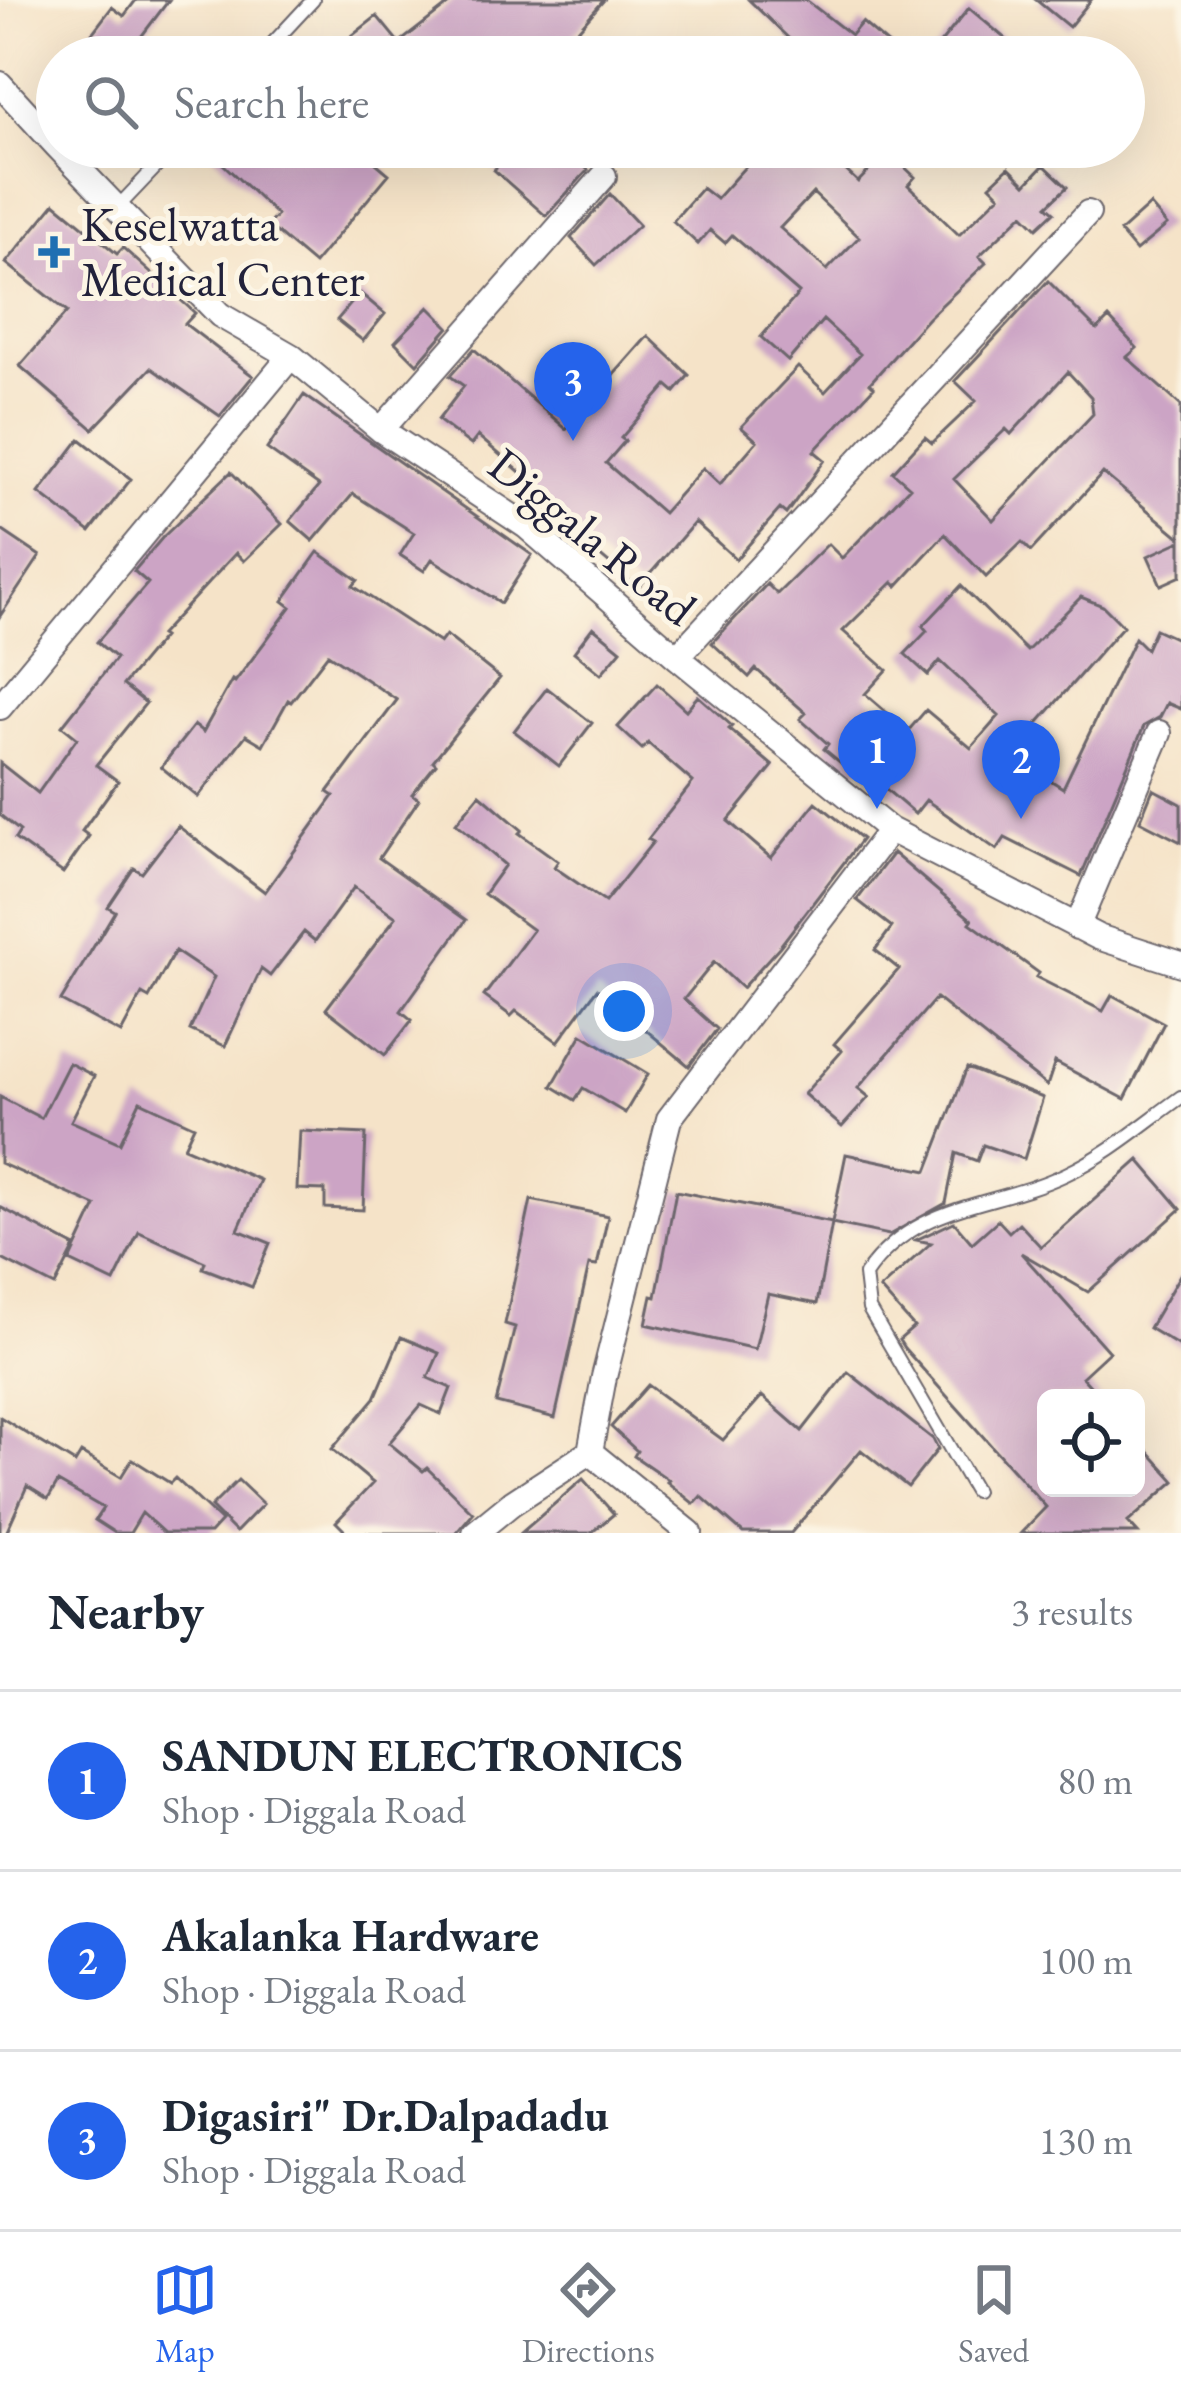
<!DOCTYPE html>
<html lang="en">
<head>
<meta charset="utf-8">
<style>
	:root { --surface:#fff; --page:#f2f2f3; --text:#1f2937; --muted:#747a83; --line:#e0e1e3; --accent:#2563eb }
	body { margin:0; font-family:"EB Garamond",serif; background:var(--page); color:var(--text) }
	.controls { position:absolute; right:36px; bottom:36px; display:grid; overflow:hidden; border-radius:18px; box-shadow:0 12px 48px #0002 }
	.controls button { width:108px; height:108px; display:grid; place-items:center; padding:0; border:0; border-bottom:3px solid var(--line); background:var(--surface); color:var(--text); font:60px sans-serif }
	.you { position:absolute; left:624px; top:1011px; width:42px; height:42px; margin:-30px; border:9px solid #fff; border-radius:50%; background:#1a73e8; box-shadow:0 0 0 18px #1a73e833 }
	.badge { display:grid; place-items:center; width:78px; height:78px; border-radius:50%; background:var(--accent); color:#fff; font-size:39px; font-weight:700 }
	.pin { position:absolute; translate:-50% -99px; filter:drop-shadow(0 3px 6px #0008) }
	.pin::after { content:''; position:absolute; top:63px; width:42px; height:36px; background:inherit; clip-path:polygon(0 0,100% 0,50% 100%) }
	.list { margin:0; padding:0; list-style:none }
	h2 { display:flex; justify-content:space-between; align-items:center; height:156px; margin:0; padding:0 48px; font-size:51px }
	h2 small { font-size:39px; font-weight:400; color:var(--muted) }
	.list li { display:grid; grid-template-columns:78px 1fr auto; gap:36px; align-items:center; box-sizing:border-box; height:180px; padding:0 48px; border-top:3px solid var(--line) }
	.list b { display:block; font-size:45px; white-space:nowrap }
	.list p { margin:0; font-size:39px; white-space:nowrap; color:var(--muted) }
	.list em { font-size:39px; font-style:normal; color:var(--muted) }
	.icon { flex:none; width:66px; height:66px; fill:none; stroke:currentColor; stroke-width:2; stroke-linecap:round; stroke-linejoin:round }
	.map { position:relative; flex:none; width:1181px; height:1533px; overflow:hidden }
	.search { position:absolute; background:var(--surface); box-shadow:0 12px 48px #0002; left:36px; right:36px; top:36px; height:132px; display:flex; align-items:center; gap:30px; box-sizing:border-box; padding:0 42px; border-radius:66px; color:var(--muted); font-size:45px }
	.sheet { height:696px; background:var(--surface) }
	nav { display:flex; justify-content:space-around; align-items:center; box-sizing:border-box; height:168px; border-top:3px solid var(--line); background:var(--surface); font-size:33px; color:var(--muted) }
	nav a { display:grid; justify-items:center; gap:6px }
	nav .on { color:var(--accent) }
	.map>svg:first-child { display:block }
</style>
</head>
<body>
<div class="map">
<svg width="1181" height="1533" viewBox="0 0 1181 1533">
	<rect width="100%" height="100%" fill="#fcf5e5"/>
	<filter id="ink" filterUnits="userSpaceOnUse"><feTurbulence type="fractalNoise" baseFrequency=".00833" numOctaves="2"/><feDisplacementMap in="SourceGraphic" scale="24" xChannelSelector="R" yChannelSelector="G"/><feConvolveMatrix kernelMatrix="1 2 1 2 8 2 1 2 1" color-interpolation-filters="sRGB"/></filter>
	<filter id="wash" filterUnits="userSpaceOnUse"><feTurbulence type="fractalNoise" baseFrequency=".004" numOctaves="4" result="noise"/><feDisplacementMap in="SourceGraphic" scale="48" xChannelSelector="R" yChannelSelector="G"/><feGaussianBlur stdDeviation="2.7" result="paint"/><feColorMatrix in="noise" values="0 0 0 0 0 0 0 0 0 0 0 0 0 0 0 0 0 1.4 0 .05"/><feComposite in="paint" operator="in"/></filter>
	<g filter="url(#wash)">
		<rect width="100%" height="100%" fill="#f5e3c8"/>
		<g id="blocks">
			<path fill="#cca4c5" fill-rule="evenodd" d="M136 0H169L137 42 156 57H74L112 7 124 16Z
				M454 0H604L554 57H325L377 16 399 43Z
				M749 0H806L851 35 862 22 903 57H808Z
				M1036 0H1091L1069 27Z
				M969 8 1008 41 995 57H929Z
				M205 147H357L389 174 314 264 268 225 277 215Z
				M515 147H578L591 160 584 166 588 170 546 216 494 170Z
				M763 147H821L858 182 888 151 915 177 908 185 959 235 1000 195 990 185 1009 167 1026 184 1044 165 1067 187 1047 206 1054 212 1037 228 1023 214 979 256 986 263 928 318 870 383 874 387 814 451 825 460 786 514 780 509 736 559 695 522 638 588 518 486 526 477 478 436 471 445 438 420 464 386 450 376 474 349 566 429 648 336 689 375 675 392 667 385 621 438 625 441 606 463 663 513 703 468 720 484 757 441 741 427 798 367 825 392 860 354 823 320 788 361 761 337 799 293 732 235 725 243 710 230 698 244 673 221 702 188 716 199ZM813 193 859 237 827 270 780 228Z
				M610 194 639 225 596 265 571 238Z
				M55 203 117 254 123 248 195 313 185 324 253 376 220 416 151 368 93 429 20 366 67 312 6 263Z
				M1150 205 1167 225 1136 251 1120 232Z
				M1048 281 1097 330 1109 318 1137 348 1127 357 1181 406V538L1103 473 1031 551 1022 542 986 577 945 534 897 586 893 582 843 631 887 670 865 694 908 731 926 710 971 748 999 716 940 661 928 675 905 654 927 631 923 626 961 586 1027 651 1081 597 1103 606 1123 626 1010 755 1063 788 1135 638 1146 649 1155 629 1181 641V709L1167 703 1160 717 1144 726 1081 876 1005 838 997 850 926 800 915 814 860 767 854 774 824 749 828 744 800 719 806 713 756 669 749 677 712 643 767 584 777 594 828 544 842 558 910 487 893 472 925 437 932 443 976 401 955 381ZM1068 372 1091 397 1093 414 993 520 954 479 1006 429 1011 434Z
				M360 293 385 314 363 341 337 320Z
				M429 307 449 327 417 364 395 342Z
				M304 395 532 555 501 603 432 559 424 571 400 555 414 533 353 494 313 541 290 521 319 486 267 449Z
				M80 439 131 479 90 532 39 493Z
				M231 472 282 524 244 561 236 553 160 635 163 637 123 685 146 703 96 765 118 781 82 831 89 836 63 873 15 839 20 831 0 815V763L38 793 77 738 62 726 116 658 97 642 148 583 134 571 163 537Z
				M0 529 40 556 0 616Z
				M1181 541V576L1161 585 1148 556Z
				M318 552 358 580 353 586 440 643 446 635 500 678 433 761 436 764 412 794 419 799 379 858 466 920 401 1011 412 1020 385 1055 326 1009 396 917 354 887 315 941 304 932 270 976 261 969 225 1046 190 1030 214 977 175 951 149 998 142 994 121 1033 61 1001 115 911 108 907 134 868 142 873 178 826 265 892 334 796 328 792 397 700 328 654 291 702 288 700 263 745 246 735 198 797 161 767 194 725 203 732 232 680 235 682 291 607 283 601Z
				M593 627 621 650 601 674 574 652Z
				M657 684 686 710 698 696 732 726 729 729 773 766 728 821 771 858 816 802 862 839 780 946 742 988 714 962 684 999 717 1029 689 1066 597 989 558 1042 516 1011 511 1016 484 996 533 930 484 894 505 865 456 823 480 794 522 830 519 833 558 861 554 867 605 902 653 842 648 839 693 782 648 743 642 749 618 727Z
				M547 688 592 723 559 766 514 731Z
				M1153 789 1181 804V842L1140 821Z
				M893 853 972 920 970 923 1039 973 1036 977 1103 1011 1112 995 1164 1023 1125 1099 1055 1062 1047 1086 936 998 858 1088 869 1097 842 1127 804 1094 842 1051 834 1044 899 969 875 950 892 927 857 900Z
				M582 1034 648 1074 625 1113 583 1088 575 1100 552 1086Z
				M69 1063 94 1076 71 1121 120 1143 140 1101 194 1126 184 1147 260 1180 238 1230 270 1243 252 1287 203 1268 205 1262 139 1232 114 1282 70 1261 96 1206 0 1163V1097L41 1118Z
				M967 1068 1043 1098 1024 1159 983 1145 977 1161 956 1153 946 1203 889 1235 832 1223 817 1304 768 1294 755 1349 646 1324 652 1296 656 1297 676 1191 832 1222 846 1154 927 1171Z
				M300 1131 366 1134 363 1210 325 1208V1190L297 1189Z
				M1139 1160 1181 1209 1088 1292 1021 1253 1109 1352 1082 1377 1101 1398H1046V1488H1136V1438L1175 1481 1128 1522 1138 1533H1021L1046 1507 904 1348 899 1340 914 1327 880 1289 931 1243 916 1240 954 1222 972 1243 998 1220 1009 1232 1019 1223 1041 1247Z
				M531 1200 608 1216 597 1266 589 1265 555 1418 496 1403 515 1327 505 1324Z
				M0 1207 75 1247 55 1286 0 1258Z
				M1181 1273V1347L1149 1328Z
				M401 1337 439 1353 428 1378 451 1388 441 1414 421 1405 389 1443 423 1471 427 1468 473 1513 456 1533H347L336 1522 373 1483 332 1449 375 1398Z
				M848 1372 933 1439 938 1449 908 1487 861 1450 791 1533H743L701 1496 694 1504 667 1482 669 1480 634 1456 637 1451 611 1427 648 1385 723 1440 762 1396 802 1431Z
				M0 1417 75 1463 81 1453 121 1477 132 1459 170 1483 175 1478 221 1521 210 1533H164L142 1513 130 1533H115L95 1520 103 1508 58 1482 48 1499 27 1486 6 1533H0Z
				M583 1479 614 1514 591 1533H521Z
				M238 1480 263 1504 236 1532 211 1507Z"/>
		</g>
	</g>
	<g filter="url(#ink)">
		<use href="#blocks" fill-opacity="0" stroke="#6c666c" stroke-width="3"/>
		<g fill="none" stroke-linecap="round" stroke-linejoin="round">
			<defs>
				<path id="service" d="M260 57 313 0
					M116 209 175 147
					M975 1491 869 1309 865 1275C916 1201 992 1209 1066 1174 1109 1154 1143 1124 1181 1097"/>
				<path id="minor" d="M0 84 57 146
					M58 147 220 315 291 356 381 430 526 526 677 657 890 830 1098 937 1181 964
					M381 430 604 176
					M677 657 1088 213
					M0 707 291 356
					M1077 927 1159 733
					M590 1452 690 1533
					M475 1533 512 1503 590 1452 604 1377 669 1119 890 830"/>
			</defs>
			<use href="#service" stroke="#6c666c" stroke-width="16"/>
			<use href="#minor" stroke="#6c666c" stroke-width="28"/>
			<use href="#service" stroke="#fff" stroke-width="12"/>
			<use href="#minor" stroke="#fff" stroke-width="24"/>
		</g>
	</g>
	<path fill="#1f6fb2" stroke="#fcf5e5" stroke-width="4.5" d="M48 234h12v12h12v12h-12v12h-12v-12h-12v-12h12z"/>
	<g text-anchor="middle" stroke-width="10" stroke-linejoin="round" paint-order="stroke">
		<g font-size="48" fill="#22223b" stroke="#fcf5e5" text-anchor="start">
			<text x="81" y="241">Keselwatta<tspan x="81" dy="55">Medical Center</tspan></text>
		</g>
		<g font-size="48" fill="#22223b" stroke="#fcf5e5">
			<text transform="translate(593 536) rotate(39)" y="17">Diggala Road</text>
		</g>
	</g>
</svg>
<div class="controls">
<button><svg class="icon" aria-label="locate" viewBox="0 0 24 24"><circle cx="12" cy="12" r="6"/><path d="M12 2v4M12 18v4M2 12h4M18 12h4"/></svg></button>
</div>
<div class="you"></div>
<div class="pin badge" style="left:877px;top:809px">1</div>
<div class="pin badge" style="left:1021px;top:819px">2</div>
<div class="pin badge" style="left:573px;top:441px">3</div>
<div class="search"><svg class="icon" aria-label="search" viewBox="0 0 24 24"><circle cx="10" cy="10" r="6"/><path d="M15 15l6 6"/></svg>Search here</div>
</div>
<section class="sheet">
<h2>Nearby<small>3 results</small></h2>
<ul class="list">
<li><span class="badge">1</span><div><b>SANDUN ELECTRONICS</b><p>Shop · Diggala Road</p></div><em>80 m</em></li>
<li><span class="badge">2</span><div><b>Akalanka Hardware</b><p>Shop · Diggala Road</p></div><em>100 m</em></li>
<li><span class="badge">3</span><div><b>Digasiri&quot; Dr.Dalpadadu</b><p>Shop · Diggala Road</p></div><em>130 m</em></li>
</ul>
</section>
<nav>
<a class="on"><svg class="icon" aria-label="map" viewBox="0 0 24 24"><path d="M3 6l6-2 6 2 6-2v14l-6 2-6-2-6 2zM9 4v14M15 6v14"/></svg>Map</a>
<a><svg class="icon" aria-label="directions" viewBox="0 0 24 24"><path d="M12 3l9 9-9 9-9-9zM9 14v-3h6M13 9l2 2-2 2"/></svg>Directions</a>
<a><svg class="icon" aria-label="saved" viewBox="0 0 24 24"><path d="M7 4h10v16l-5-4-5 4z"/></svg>Saved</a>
</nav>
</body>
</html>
